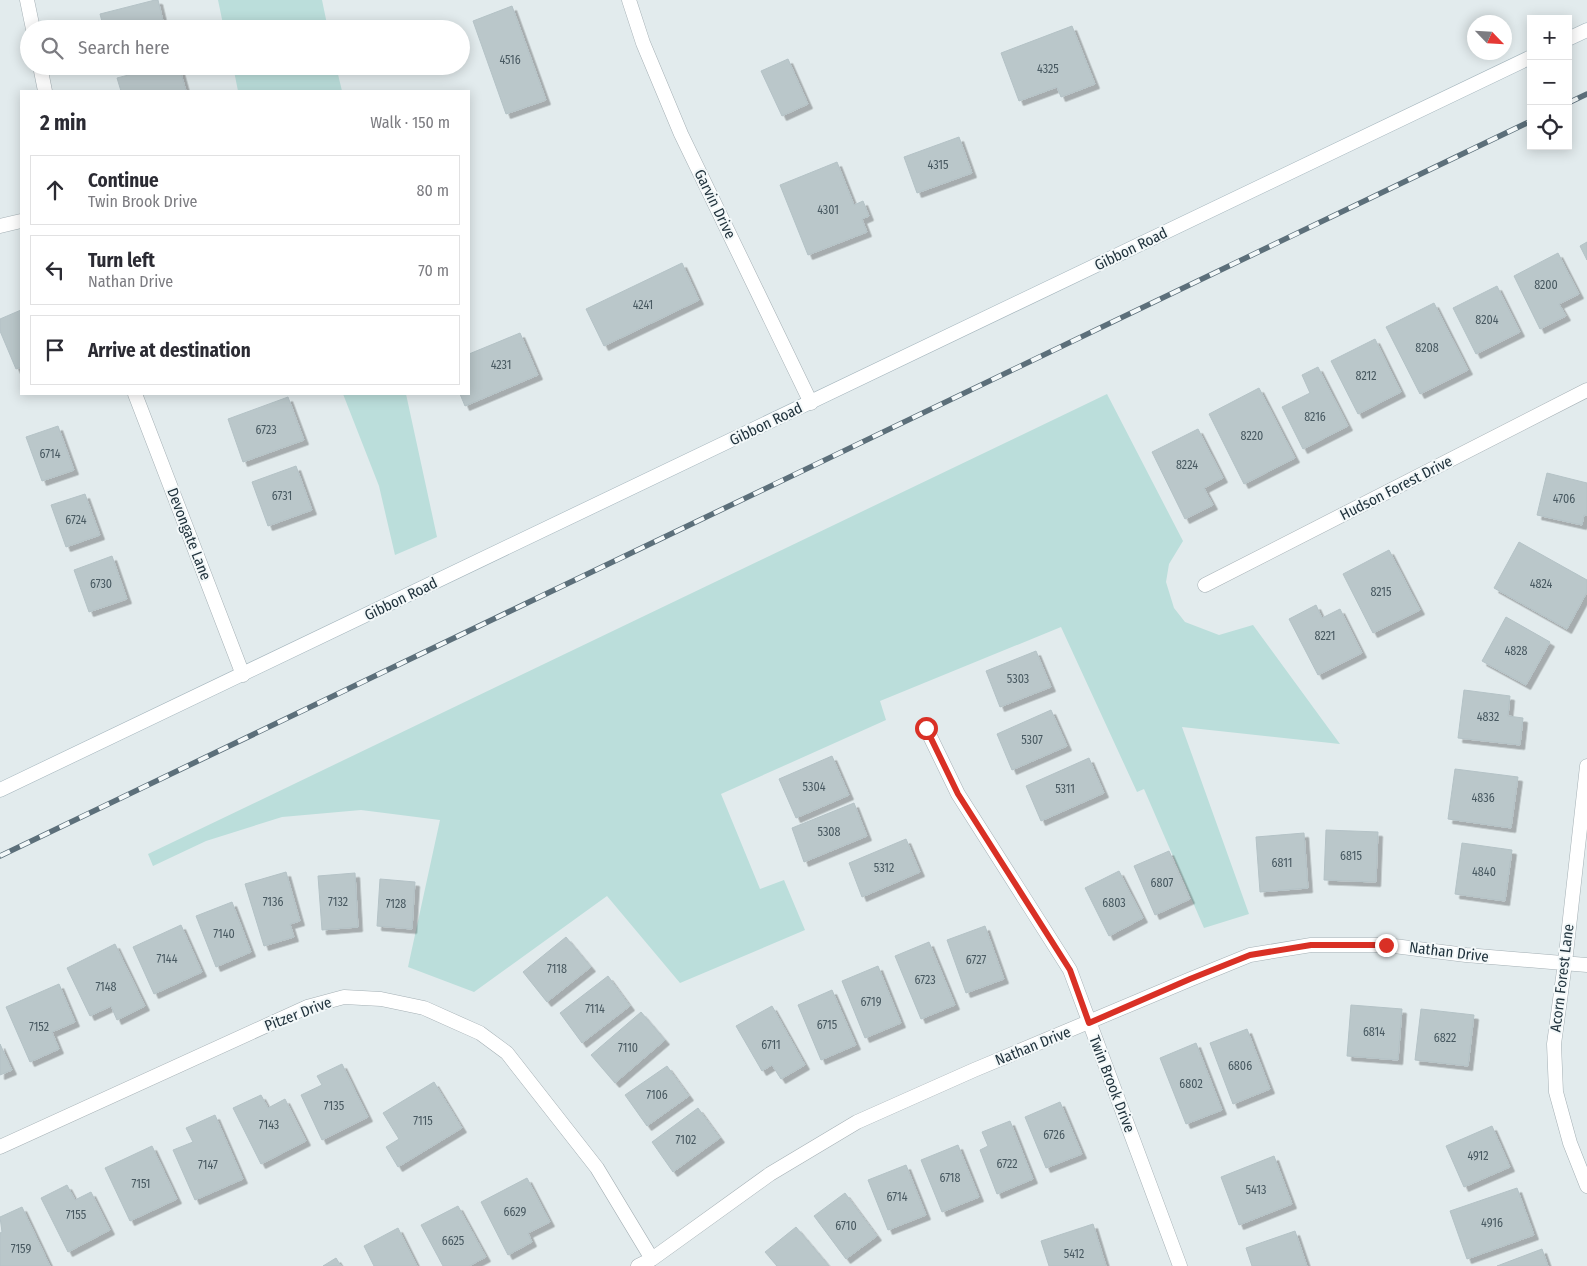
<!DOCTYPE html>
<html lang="en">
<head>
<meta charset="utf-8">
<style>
	:root { --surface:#fff; --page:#f7f7f7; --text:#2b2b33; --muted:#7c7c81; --line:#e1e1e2 }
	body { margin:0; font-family:"Fira Sans Condensed",sans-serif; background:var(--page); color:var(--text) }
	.controls { position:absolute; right:15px; top:15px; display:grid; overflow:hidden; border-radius:0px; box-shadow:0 2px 12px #0003 }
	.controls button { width:45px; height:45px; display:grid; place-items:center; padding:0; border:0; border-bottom:1px solid var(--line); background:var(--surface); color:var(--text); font:25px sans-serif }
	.compass { position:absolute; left:1467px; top:15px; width:45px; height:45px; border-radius:50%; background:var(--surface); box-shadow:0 2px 12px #0003; rotate:115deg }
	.stop { position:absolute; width:15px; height:15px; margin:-11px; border:4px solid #d93025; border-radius:50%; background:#fff }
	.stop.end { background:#d93025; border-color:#fff; box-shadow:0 1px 5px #0008 }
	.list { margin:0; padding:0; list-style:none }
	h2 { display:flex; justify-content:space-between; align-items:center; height:65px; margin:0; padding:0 20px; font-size:21px }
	h2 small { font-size:16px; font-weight:400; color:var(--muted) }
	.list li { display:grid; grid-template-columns:32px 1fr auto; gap:15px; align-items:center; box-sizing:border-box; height:70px; margin:0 10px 10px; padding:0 10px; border:1px solid var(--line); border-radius:0px }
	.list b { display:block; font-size:19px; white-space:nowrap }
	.list p { margin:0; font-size:16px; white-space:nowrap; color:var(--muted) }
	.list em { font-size:16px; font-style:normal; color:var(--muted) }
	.icon { flex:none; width:28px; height:28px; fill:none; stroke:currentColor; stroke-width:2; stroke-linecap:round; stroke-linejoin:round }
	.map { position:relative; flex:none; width:1587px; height:1266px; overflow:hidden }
	.search { position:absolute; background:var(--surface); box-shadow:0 2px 12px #0003; left:20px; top:20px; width:450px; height:55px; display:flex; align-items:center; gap:12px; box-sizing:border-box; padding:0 18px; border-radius:28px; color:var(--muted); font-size:19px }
	.panel { position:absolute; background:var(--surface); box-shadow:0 2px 12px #0003; left:20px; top:90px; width:450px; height:305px; border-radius:0px }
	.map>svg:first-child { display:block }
</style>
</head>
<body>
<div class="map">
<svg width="1587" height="1266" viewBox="0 0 1587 1266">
	<defs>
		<filter id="shadow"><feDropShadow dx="4.5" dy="4.5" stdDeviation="0" flood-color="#0004"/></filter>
	</defs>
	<rect width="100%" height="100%" fill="#e2ebed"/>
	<path fill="#bbdedb" d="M218 0H322L328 29H224Z
		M233 66H336L342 91H238Z
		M343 394H406L437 537 395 555 379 486Z
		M1107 394 1183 541 1169 564 1166 582 1174 608 1185 622 1219 635 1253 625 1340 744 1182 727 1249 914 1204 928 1144 789 1137 792 1061 627 880 701 886 720 721 794 760 889 784 880 805 930 680 983 607 896 474 992 408 967 440 820 361 810 282 817 206 841 153 866 148 854Z"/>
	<path fill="#bac7ca" stroke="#b4c2c6" filter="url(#shadow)" d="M155 0H158L165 29H104L100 14Z
		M512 6 546 100 506 114 473 21Z
		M1072 26 1095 84 1061 97 1057 87 1019 101 1001 53Z
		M788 59 808 104 782 116 761 71Z
		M163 66H179L186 91H121L117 78Z
		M959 137 972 173 917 193 904 157Z
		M837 162 854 205 863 201 869 216 862 219 867 232 808 255 780 185Z
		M1587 242V260L1580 246Z
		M1558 253 1579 294 1559 304 1566 316 1540 329 1514 276Z
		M682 263 699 300 604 346 586 309Z
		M1497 286 1520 332 1476 354 1453 308Z
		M1434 303 1468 370 1420 394 1386 327Z
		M21 310V367L16 369 0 331V319Z
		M520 333 538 375 465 406 460 394H469V354Z
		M1375 339 1401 392 1358 414 1331 361Z
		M1318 367 1348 426 1303 449 1282 407 1310 393 1302 375Z
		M1259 388 1295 458 1244 484 1209 414Z
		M288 397 304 440 243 462 228 419Z
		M58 426 74 470 42 481 26 437Z
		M1198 429 1223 478 1204 488 1213 505 1185 519 1152 452Z
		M296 466 312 510 268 526 252 482Z
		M1547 473 1587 483V515H1584L1582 525 1537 515Z
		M85 494 100 535 66 547 51 505Z
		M1519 542 1587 580V592L1567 629 1494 588Z
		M1389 550 1420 610 1373 633 1343 574Z
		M112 556 127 599 89 612 74 570Z
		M1316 605 1322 618 1340 609 1362 653 1318 675 1289 619Z
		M1506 617 1550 642 1526 685 1482 661Z
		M1036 651 1051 687 1000 707 986 671Z
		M1464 690 1510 696 1508 716 1523 718 1520 745 1458 738Z
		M1051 710 1067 746 1012 770 997 734Z
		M832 756 849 795 796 818 779 779Z
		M1089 758 1104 793 1041 821 1026 786Z
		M1455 769 1518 777 1511 828 1448 819Z
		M854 803 867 836 804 862 792 828Z
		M1326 830 1378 832 1376 882 1324 880Z
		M1304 833 1308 888 1260 892 1256 837Z
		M906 839 920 872 862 897 849 863Z
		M1462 843 1512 850 1505 901 1455 894Z
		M1169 851 1190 899 1155 915 1134 866Z
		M1119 871 1143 918 1109 936 1085 888Z
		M286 872 300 921 290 924 294 937 264 946 245 884Z
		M355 873 358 927 322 930 318 876Z
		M380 879 415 882 412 929 377 926Z
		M232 902 251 952 216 967 196 916Z
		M181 925 202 972 154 994 133 947Z
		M985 926 1004 979 966 993 947 940Z
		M566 937 591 967 547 1002 523 972Z
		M929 942 955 1005 921 1019 895 956Z
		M115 944 145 1006 117 1020 111 1006 90 1016 67 968Z
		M878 966 901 1023 865 1038 842 981Z
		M608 976 630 1006 582 1043 560 1013Z
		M59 984 75 1022 52 1032 59 1049 30 1062 6 1007Z
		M832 990 856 1045 821 1060 798 1005Z
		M1351 1005 1402 1009 1398 1060 1347 1056Z
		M772 1006 805 1065 781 1079 772 1065 762 1071 736 1026Z
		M1421 1009 1474 1015 1468 1066 1415 1060Z
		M641 1012 665 1040 615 1083 591 1055Z
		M1247 1029 1270 1089 1233 1104 1210 1043Z
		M1196 1043 1222 1110 1186 1124 1160 1058Z
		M0 1044 12 1070 0 1075Z
		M342 1064 368 1117 322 1140 301 1095 322 1085 317 1076Z
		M667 1066 689 1096 647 1126 625 1095Z
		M434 1082 462 1128 398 1167 386 1147 399 1139 383 1113Z
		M261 1095 268 1108 285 1099 306 1141 261 1164 233 1108Z
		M1060 1102 1082 1154 1046 1168 1025 1117Z
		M698 1108 720 1138 673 1172 652 1142Z
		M215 1115 243 1179 195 1200 173 1150 193 1142 186 1128Z
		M1010 1121 1033 1179 997 1194 980 1150 988 1146 982 1132Z
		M1492 1126 1510 1167 1464 1187 1446 1146Z
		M958 1145 979 1197 942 1212 921 1160Z
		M152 1146 177 1199 130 1221 105 1168Z
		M1274 1156 1292 1204 1239 1225 1221 1177Z
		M906 1165 926 1215 888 1230 868 1180Z
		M527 1178 550 1222 528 1233 532 1242 508 1255 481 1202Z
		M67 1185 75 1200 91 1192 110 1230 68 1252 41 1198Z
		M1517 1188 1534 1235 1467 1259 1450 1211Z
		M845 1193 877 1236 846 1259 814 1216Z
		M458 1206 486 1257 469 1266H443L421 1225Z
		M22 1207 50 1266H0V1233L2 1232 0 1217Z
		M1093 1224 1106 1266H1049L1041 1241Z
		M796 1227 829 1266H777L765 1252Z
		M398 1228 417 1266H374L364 1246Z
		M1295 1231 1307 1266H1252L1246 1248Z
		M1542 1249 1548 1266H1497Z
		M336 1258 341 1266H323Z"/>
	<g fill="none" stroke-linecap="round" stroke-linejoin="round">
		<defs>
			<path id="minor" d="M27 0 33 29
				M629 0 643 43 681 134 811 403
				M40 66 45 91
				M0 226 21 221
				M135 394 243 675
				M1205 585 1587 390
				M926 728 958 794 1070 970 1180 1266
				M1587 766 1565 963 1554 1044 1556 1092 1570 1143 1587 1186
				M0 1147 307 1007 344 997 381 999 424 1008 480 1033 507 1053 597 1168 652 1259
				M638 1266 652 1259 770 1174 857 1122 974 1070 1191 979 1250 955 1311 945H1386L1466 955 1587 965"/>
			<path id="secondary" d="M1568 39 1587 30
				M0 790 1531 57"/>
		</defs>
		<use href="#minor" stroke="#a5b0b5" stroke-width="15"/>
		<use href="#secondary" stroke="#a3b4bc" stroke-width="15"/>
		<use href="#minor" stroke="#fff" stroke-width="14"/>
		<use href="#secondary" stroke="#fff" stroke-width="14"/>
		<defs>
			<path id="rail" d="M1568 103 1587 94
				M0 856 1531 121"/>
		</defs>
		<use href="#rail" stroke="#5c6f7a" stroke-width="5.5"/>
		<use href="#rail" stroke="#f3f8f9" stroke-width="4" stroke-dasharray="11" stroke-linecap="butt"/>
	</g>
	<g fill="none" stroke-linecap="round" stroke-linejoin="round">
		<path stroke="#d93025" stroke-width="6" d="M926 728 958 794 1070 970 1089 1023 1190 979 1250 955 1311 945H1386"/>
	</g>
	<g text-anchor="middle" stroke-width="4" stroke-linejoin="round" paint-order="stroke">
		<g font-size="12" fill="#485961">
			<text x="510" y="64">4516</text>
			<text x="1048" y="73">4325</text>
			<text x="938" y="169">4315</text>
			<text x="828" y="214">4301</text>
			<text x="1546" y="289">8200</text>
			<text x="643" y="309">4241</text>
			<text x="1487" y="324">8204</text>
			<text x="1427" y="352">8208</text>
			<text x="501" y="369">4231</text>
			<text x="1366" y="380">8212</text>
			<text x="1315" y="421">8216</text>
			<text x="266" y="434">6723</text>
			<text x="1252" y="440">8220</text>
			<text x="50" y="458">6714</text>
			<text x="1187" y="469">8224</text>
			<text x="282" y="500">6731</text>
			<text x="1564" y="503">4706</text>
			<text x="76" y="524">6724</text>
			<text x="101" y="588">6730</text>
			<text x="1541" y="588">4824</text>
			<text x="1381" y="596">8215</text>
			<text x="1325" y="640">8221</text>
			<text x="1516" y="655">4828</text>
			<text x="1018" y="683">5303</text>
			<text x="1488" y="721">4832</text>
			<text x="1032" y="744">5307</text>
			<text x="814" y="791">5304</text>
			<text x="1065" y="793">5311</text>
			<text x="1483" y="802">4836</text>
			<text x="829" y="836">5308</text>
			<text x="1351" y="860">6815</text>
			<text x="1282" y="867">6811</text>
			<text x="884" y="872">5312</text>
			<text x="1484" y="876">4840</text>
			<text x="1162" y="887">6807</text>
			<text x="273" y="906">7136</text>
			<text x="338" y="906">7132</text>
			<text x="1114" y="907">6803</text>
			<text x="396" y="908">7128</text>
			<text x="224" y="938">7140</text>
			<text x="167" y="963">7144</text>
			<text x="976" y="964">6727</text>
			<text x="557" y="973">7118</text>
			<text x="925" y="984">6723</text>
			<text x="106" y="991">7148</text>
			<text x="871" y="1006">6719</text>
			<text x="595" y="1013">7114</text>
			<text x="827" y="1029">6715</text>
			<text x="39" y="1031">7152</text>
			<text x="1374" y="1036">6814</text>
			<text x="1445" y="1042">6822</text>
			<text x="771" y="1049">6711</text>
			<text x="628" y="1052">7110</text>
			<text x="1240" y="1070">6806</text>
			<text x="1191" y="1088">6802</text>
			<text x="657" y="1099">7106</text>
			<text x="334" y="1110">7135</text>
			<text x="423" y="1125">7115</text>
			<text x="269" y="1129">7143</text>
			<text x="1054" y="1139">6726</text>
			<text x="686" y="1144">7102</text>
			<text x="1478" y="1160">4912</text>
			<text x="1007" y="1168">6722</text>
			<text x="208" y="1169">7147</text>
			<text x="950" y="1182">6718</text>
			<text x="141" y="1188">7151</text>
			<text x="1256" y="1194">5413</text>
			<text x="897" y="1201">6714</text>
			<text x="515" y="1216">6629</text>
			<text x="76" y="1219">7155</text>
			<text x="1492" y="1227">4916</text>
			<text x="846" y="1230">6710</text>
			<text x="453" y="1245">6625</text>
			<text x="21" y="1253">7159</text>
			<text x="1074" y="1258">5412</text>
		</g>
		<g font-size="15" fill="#22343e" stroke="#f3f8f9">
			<text transform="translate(715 204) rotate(64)" y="5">Garvin Drive</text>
			<text transform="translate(1131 249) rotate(-26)" y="5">Gibbon Road</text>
			<text transform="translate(766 424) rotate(-26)" y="5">Gibbon Road</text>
			<text transform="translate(1396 488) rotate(-27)" y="5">Hudson Forest Drive</text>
			<text transform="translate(189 534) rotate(69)" y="5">Devongate Lane</text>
			<text transform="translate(401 599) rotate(-26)" y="5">Gibbon Road</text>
			<text transform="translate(1449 952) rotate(7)" y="5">Nathan Drive</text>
			<text transform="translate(1562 978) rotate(-83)" y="5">Acorn Forest Lane</text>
			<text transform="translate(298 1014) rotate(-21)" y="5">Pitzer Drive</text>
			<text transform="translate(1033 1046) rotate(-22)" y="5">Nathan Drive</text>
			<text transform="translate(1112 1084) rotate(69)" y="5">Twin Brook Drive</text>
		</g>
	</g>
</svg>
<div class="controls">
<button>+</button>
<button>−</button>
<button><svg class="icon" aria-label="locate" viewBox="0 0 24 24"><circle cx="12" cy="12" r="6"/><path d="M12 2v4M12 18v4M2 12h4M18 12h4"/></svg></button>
</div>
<svg class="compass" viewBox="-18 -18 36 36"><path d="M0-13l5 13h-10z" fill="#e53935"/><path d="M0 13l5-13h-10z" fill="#7c7c81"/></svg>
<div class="stop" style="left:926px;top:728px"></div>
<div class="stop end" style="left:1386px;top:945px"></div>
<div class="search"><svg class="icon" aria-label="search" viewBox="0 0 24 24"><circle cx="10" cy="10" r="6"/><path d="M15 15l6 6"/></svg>Search here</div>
<section class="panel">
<h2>2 min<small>Walk · 150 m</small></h2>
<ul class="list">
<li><svg class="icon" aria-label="ahead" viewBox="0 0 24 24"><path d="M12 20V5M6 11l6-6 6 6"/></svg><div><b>Continue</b><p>Twin Brook Drive</p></div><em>80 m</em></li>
<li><svg class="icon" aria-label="left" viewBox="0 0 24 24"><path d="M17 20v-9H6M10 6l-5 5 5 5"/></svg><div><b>Turn left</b><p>Nathan Drive</p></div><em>70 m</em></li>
<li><svg class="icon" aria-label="arrive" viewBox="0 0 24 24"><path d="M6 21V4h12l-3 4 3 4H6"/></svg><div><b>Arrive at destination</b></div></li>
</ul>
</section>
</div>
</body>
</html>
